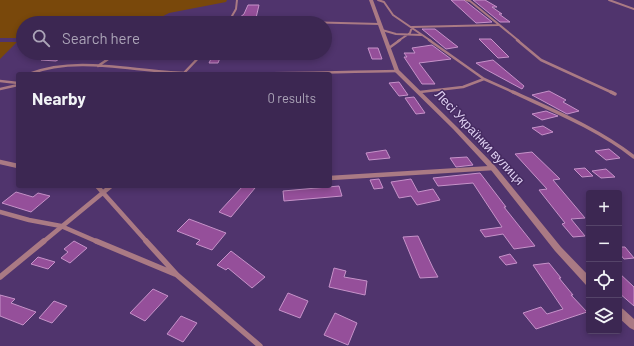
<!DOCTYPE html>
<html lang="en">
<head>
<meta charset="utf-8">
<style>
	:root { --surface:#3c2752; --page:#432f59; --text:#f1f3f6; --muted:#aca5b8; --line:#554469 }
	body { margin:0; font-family:Barlow,sans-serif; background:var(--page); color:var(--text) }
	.controls { position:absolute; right:12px; bottom:12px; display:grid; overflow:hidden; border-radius:4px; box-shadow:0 2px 6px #0003 }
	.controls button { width:36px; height:36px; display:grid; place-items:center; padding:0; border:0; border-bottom:1px solid var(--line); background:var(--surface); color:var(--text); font:20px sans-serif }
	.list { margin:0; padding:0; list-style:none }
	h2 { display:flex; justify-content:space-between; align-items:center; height:52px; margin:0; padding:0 16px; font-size:17px }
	h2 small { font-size:13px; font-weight:400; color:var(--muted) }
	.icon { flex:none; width:22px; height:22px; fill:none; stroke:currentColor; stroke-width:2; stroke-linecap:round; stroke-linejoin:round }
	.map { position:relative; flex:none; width:634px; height:346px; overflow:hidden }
	.search { position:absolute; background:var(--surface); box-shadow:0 2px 6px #0003; left:16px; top:16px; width:316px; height:44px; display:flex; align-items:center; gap:10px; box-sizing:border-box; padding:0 14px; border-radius:22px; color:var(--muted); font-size:15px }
	.panel { position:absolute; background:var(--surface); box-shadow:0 2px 6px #0003; left:16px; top:72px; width:316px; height:116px; border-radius:4px }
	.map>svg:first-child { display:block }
</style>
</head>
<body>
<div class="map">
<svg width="634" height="346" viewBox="0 0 634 346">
	<rect width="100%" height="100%" fill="#50346d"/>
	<path fill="#79480b" d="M0 0H227L226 2 169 13 150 23H23V38H0Z
		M0 42H17L0 59Z"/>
	<path fill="#954f9a" stroke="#c692c9" d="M451 0H464L492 22 476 23Z
		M473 0H485L497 7H492L502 14H499L510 22H500Z
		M248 5H259L256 18H239L244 14Z
		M422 29H435L458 47 446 49Z
		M479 39H491L509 57 498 58Z
		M432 45 451 59 419 63 435 84H422L404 57H407L404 53H415L412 48Z
		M368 48H378L382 59H372Z
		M52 53H54L67 54 56 61 41 60Z
		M214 53H222L218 63H209Z
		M493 60 524 86 522 89 485 69 476 63Z
		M399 82 408 95 399 96 389 83Z
		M549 91 566 100 563 102 579 111 567 114 532 95Z
		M414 97 425 113 416 114 405 98Z
		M546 111 558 116 542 120 532 114Z
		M543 126 553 132 542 135 532 128Z
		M609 149 620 158 606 160 595 151Z
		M386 150 390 158 369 160 366 153Z
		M532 152 560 179 553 180 585 218 571 219 585 236 573 237 562 224 565 223 539 190 547 189 515 154Z
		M467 157 473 165 456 167 450 158Z
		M585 168 593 176 582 177 574 169Z
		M606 169 615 177 601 178 592 171Z
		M480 173 506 207H504L535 246 514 249 503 234 485 237 480 230 502 227 473 183 438 186 433 178Z
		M379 179 383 188 374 189 370 180Z
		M411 179 418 192 433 189 440 200 417 205 411 196 399 198 391 182Z
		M243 186 255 188 231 217 219 212Z
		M339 186 342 196 284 201 283 191Z
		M16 192 33 197 38 193 50 196 31 212 2 203Z
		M189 219 197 222 226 233 212 250 196 244 200 240 177 231Z
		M418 236 433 268 438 277 420 278 403 237Z
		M74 241 87 248 70 263 61 258 68 252 64 249Z
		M619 247H625L634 258 624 259 619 253Z
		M231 251 265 277 252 288 228 268 226 270 217 265Z
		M510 254 517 263 506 265 499 257Z
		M38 257 55 262 48 269 31 264Z
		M549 263 561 278H559L573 295H571L587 312 536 329 523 313 541 307 547 314 563 309 533 265Z
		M334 268 346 271 344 277 367 281 365 295 329 287Z
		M619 273 634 287V306L619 293Z
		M153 289 168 296 145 321 130 313Z
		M288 293 308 301 300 318 279 310Z
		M0 295 15 299 11 303 36 312 23 325 0 316Z
		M54 301 67 306 52 323 39 318Z
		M335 313 357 323 348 345 324 335Z
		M181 316 197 323 183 342 167 334Z"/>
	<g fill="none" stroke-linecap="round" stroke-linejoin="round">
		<path stroke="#aa7a84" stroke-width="2" d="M378 0 384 2 393 15 431 41
			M466 0 470 1 519 41
			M609 0 634 9
			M230 20 380 24
			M154 23 163 18
			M228 23 236 9 237 0
			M382 30 396 34 421 35
			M398 41 410 33 412 27 498 25"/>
		<path stroke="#aa7a84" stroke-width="2.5" d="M429 40 484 79 515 93
			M517 40 541 60 613 93
			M389 48 400 40
			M98 66 117 53
			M184 73 203 53
			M29 74C79 55 133 72 185 73 255 75 326 72 397 71
			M0 81 18 83
			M0 89 18 85
			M420 92 463 87 484 79"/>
		<path stroke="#aa7a84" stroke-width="3.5" d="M513 92C554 111 598 129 634 157
			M611 92 615 94"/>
		<path stroke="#aa7a84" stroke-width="4.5" d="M0 162 18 166
			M330 178 493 168
			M97 186 147 242
			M0 212 29 220 61 226 98 242
			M43 242 111 186"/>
		<path stroke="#aa7a84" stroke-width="5.5" d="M96 241 175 274
			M146 241 177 275 260 346
			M0 277 44 241"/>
		<path fill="#aa7a84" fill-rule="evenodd" d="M369 0H373L399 70 457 127 495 166 561 247 589 276V286L586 285 555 251 491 170 453 129 395 72Z
			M619 307 623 309 634 319V330L630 328 619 318Z"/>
	</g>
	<g text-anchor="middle" stroke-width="3" stroke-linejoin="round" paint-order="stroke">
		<g font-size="13" fill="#decff1" stroke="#452a61">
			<text transform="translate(480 137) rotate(47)" y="5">Лесі Українки вулиця</text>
		</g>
	</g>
</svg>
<div class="controls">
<button>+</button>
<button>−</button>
<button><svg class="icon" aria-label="locate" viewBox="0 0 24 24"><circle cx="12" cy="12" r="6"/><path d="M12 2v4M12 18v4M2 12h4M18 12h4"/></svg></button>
<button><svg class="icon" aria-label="layers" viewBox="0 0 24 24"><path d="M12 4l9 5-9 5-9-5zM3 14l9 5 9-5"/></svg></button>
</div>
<div class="search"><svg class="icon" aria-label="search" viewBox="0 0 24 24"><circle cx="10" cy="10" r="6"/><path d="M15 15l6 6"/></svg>Search here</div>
<section class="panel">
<h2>Nearby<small>0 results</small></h2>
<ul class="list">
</ul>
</section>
</div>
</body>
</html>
